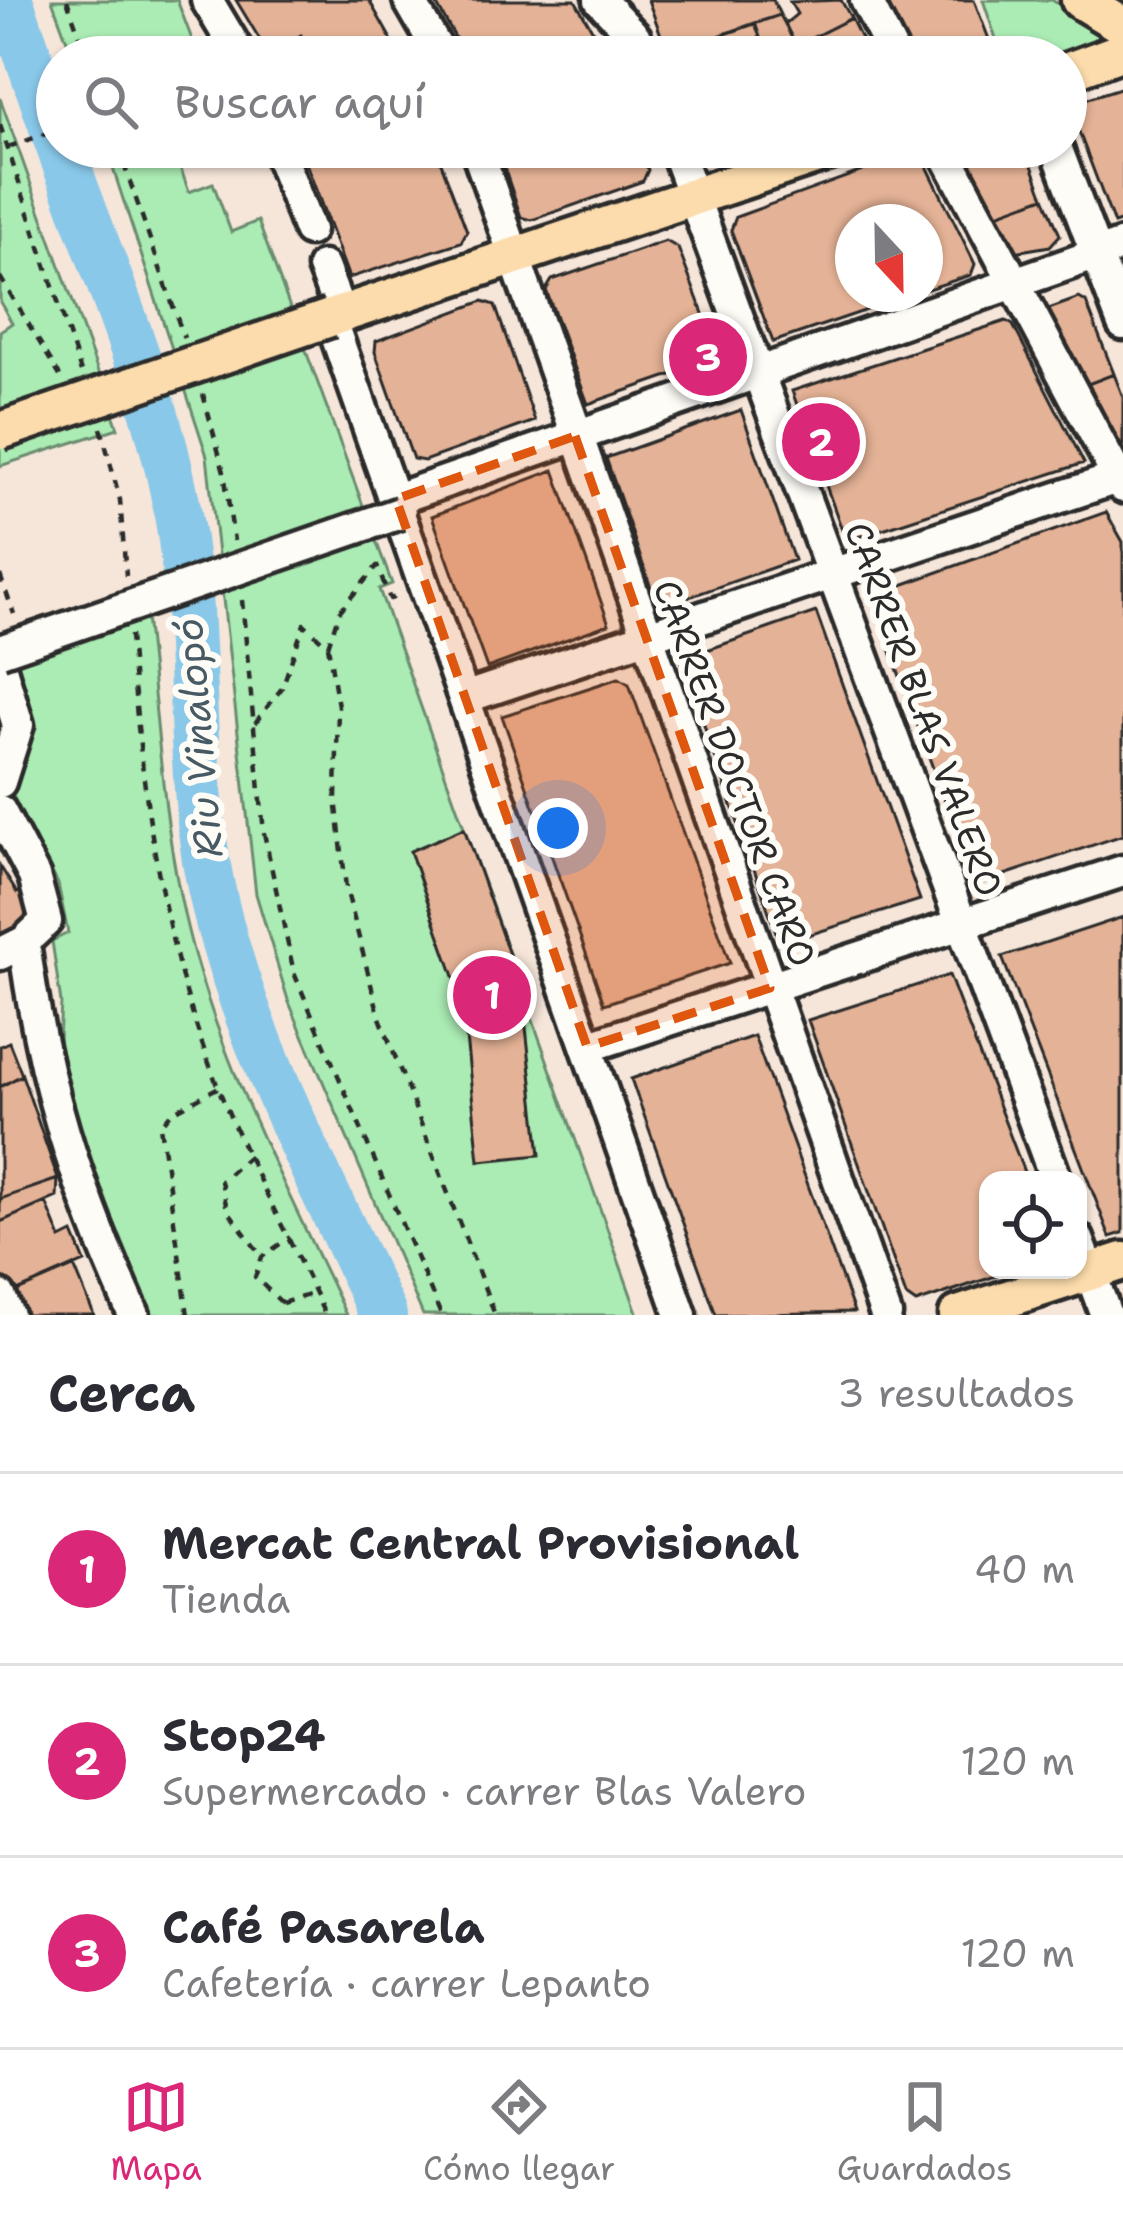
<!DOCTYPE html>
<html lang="es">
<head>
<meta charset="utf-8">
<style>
	:root { --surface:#fff; --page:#f2f2f3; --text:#2b2b33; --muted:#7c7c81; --line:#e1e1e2; --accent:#db2777 }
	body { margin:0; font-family:"Shantell Sans",sans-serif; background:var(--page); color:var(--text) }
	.controls { position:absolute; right:36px; bottom:36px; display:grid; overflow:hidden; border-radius:24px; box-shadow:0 3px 9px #0004 }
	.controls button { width:108px; height:108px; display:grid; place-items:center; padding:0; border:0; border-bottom:3px solid var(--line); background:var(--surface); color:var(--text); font:60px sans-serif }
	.compass { position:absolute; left:835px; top:204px; width:108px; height:108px; border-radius:50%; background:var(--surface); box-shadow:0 3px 9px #0004; rotate:158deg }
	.you { position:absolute; left:558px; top:828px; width:42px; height:42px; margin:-30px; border:9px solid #fff; border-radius:50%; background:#1a73e8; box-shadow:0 0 0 18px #1a73e833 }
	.badge { display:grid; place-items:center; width:78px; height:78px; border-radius:50%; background:var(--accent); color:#fff; font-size:39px; font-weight:700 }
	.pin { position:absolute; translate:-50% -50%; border:6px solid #fff; box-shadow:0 3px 12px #0006 }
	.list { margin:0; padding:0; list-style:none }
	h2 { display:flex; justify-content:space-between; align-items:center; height:156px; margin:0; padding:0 48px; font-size:51px }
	h2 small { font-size:39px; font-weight:400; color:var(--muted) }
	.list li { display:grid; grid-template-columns:78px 1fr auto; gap:36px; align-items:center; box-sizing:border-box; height:192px; padding:0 48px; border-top:3px solid var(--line) }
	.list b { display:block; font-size:45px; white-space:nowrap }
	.list p { margin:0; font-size:39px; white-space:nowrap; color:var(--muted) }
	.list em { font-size:39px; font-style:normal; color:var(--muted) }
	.icon { flex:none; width:66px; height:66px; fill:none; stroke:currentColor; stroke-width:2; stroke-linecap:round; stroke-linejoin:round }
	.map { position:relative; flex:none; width:1123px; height:1315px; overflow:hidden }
	.search { position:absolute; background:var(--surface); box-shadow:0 3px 9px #0004; left:36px; right:36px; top:36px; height:132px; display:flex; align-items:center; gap:30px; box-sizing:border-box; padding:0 42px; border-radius:66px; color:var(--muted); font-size:45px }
	.sheet { height:732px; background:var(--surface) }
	nav { display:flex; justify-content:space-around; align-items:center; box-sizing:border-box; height:168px; border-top:3px solid var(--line); background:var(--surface); font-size:33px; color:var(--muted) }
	nav a { display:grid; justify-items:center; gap:6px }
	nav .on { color:var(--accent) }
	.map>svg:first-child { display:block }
</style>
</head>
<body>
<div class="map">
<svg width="1123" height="1315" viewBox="0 0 1123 1315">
	<rect width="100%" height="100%" fill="#f6e6da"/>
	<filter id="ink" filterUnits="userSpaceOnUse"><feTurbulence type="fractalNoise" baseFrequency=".00833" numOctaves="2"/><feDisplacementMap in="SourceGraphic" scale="24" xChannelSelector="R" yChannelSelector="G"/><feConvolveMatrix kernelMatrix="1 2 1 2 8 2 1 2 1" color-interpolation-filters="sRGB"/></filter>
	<g filter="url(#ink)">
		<path fill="#abecb4" stroke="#6b8c70" stroke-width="3" d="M52 0H177L196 50 176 57H73Z
			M983 0H1052L1106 35 1049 57H1002Z
			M0 98 118 428 0 466V331L12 323 0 302Z
			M106 147H173L189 192 213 183 231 232 258 221 392 584 379 589 638 1315H423L288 1000 256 894 207 456Z
			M145 609C157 706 161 804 181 900 211 1047 283 1180 346 1315H144L105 1222 58 1058 61 1003 52 941 68 933 58 884 7 784 28 695 16 663 40 643Z"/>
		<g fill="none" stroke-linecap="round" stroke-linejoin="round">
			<path stroke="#89c8e9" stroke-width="48" d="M9 0 57 139
				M60 147C103 269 158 392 179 520 198 633 188 752 207 866 235 1024 317 1170 383 1315"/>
		</g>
		<path fill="#e4b296" stroke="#2b2b2b" stroke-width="3" d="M236 0H369L401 57H312L301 35 268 53Z
			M434 0H575L608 57H466Z
			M648 0H773L780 15 668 54Z
			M841 0 851 18 796 46 785 24 797 14 790 2Z
			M882 0H974L995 55 911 57Z
			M780 15 785 24 801 57H767L755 23Z
			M851 18 864 45 839 57H801L796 46Z
			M755 23 767 57H669L668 54Z
			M1123 87V221L1114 224 1071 111 1079 101Z
			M300 147H435L467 231 461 242 349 278Z
			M497 147H640L648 170 643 181 532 220 521 217Z
			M960 147H1025L1044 197 989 217 957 152Z
			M909 154 925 162 975 264 971 275 925 290V222H853V294H914L773 342 731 230 736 217Z
			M1044 197 1060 235 1050 246 1008 253 989 217Z
			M666 241 678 248 720 358 588 404 546 290 552 280Z
			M1079 298 1086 302 1114 374 1080 387 1044 317 1046 310Z
			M483 301 495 305 535 421 424 461 413 459 375 352 376 341Z
			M1006 321 1013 325 1084 463 846 541 792 391Z
			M1114 374 1123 397V448L1114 451 1080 387Z
			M741 410 794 560 658 608 606 458Z
			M554 470 609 624 487 668 432 516Z
			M1106 512 1123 542V835L975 885 871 596Z
			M816 612 920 900 780 944 681 659Z
			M619 678 629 684 730 963 604 1004 502 716Z
			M464 828 522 991 540 1155 479 1161 462 999 410 851Z
			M0 866 17 893 27 889 41 914 0 935Z
			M1123 917V1233L1110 1237 1002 957Z
			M949 975 1027 1180H988V1270H1013L916 1303 906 1296 808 1020Z
			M754 1036 854 1312 716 1315 631 1079Z
			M9 1042 22 1075 0 1087V1046Z
			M22 1075 58 1179 0 1199V1087Z
			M58 1179 57 1197 0 1222V1199Z
			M46 1202 61 1239 73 1233 85 1262 8 1295 0 1276V1222Z
			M74 1266 94 1315H16L8 1295Z"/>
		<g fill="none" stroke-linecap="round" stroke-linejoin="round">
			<defs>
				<path id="minor" d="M207 0 241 57
					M409 0 442 57
					M600 0 635 37 642 57
					M866 0 895 57
					M277 147 309 230
					M476 147 886 1315
					M675 147 1056 1180
					M942 147 1123 487
					M1056 147 1123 324
					M323 267 341 314
					M330 318 681 1315
					M396 499 1123 245
					M0 665 18 725 0 782
					M464 698 1123 476
					M0 811 34 876 46 921 24 942 0 954
					M24 942C42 1081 76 1187 134 1315
					M587 1047 1123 871
					M1078 1239 1106 1315
					M0 1296 8 1315"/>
				<path id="major" d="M1080 0 1123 26
					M1066 72 1123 51
					M330 318 842 147
					M958 1315 1123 1261"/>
			</defs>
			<use href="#minor" stroke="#2b2b2b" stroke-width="39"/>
			<use href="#major" stroke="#2b2b2b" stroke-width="45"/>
			<path stroke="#2b2b2b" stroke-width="4.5" stroke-dasharray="9 9" stroke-linecap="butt" d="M67 0 87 57
				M0 125 81 372
				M8 147 57 130
				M118 147 184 338
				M0 277 60 376
				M203 394 224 472 234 541
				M101 428 120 500 126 576
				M0 575 14 614
				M242 600 264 833 294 973 441 1315
				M130 635C141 784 160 934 213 1074 244 1157 289 1235 325 1315
				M328 646 339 612 377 566 390 599 396 597
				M255 723 282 688 304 624 328 646 338 706 336 798 346 888 379 1015 495 1315
				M249 1156 221 1181 227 1209 262 1257
				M282 1303 255 1277 262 1257 290 1237
				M282 1303 315 1293
				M188 1315 160 1126 171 1113 219 1087"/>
			<use href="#minor" stroke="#fdfcf7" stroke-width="30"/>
			<use href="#major" stroke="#fcdcac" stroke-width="36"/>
			<defs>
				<path id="minor-bridge" d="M0 651 400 513"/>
				<path id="major-bridge" d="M0 431 330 318"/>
			</defs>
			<use href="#minor-bridge" stroke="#2b2b2b" stroke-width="39" stroke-linecap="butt"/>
			<use href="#major-bridge" stroke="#2b2b2b" stroke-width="45" stroke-linecap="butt"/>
			<use href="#minor-bridge" stroke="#fdfcf7" stroke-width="30"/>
			<use href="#major-bridge" stroke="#fcdcac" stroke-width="36"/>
		</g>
	</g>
	<path fill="#df570e" fill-opacity="0.2" stroke="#df570e" stroke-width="9" stroke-dasharray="24 15" stroke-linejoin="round" d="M575 436 770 988 587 1047 396 499Z"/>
	<g text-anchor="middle" stroke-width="12" stroke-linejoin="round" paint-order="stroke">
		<g font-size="36" fill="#2b2b2b" stroke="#fdfcf7">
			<text transform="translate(924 709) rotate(70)" y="13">CARRER BLAS VALERO</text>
			<text transform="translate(735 773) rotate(70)" y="13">CARRER DOCTOR CARO</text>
		</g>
		<g font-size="39" font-style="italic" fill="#475a64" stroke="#fdfcf7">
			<text transform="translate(198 738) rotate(-95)" y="14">Riu Vinalopó</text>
		</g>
	</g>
</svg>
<div class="controls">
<button><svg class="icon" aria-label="locate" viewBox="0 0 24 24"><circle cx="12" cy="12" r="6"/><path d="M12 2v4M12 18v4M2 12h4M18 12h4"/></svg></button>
</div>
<svg class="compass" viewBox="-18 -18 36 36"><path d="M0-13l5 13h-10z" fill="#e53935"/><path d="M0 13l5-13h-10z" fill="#7c7c81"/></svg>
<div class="you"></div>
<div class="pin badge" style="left:492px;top:995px">1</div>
<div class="pin badge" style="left:821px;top:442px">2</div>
<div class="pin badge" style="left:708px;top:357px">3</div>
<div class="search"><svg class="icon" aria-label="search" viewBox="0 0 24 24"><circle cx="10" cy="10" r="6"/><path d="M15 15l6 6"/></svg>Buscar aquí</div>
</div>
<section class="sheet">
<h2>Cerca<small>3 resultados</small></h2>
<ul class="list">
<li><span class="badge">1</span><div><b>Mercat Central Provisional</b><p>Tienda</p></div><em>40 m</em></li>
<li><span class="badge">2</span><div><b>Stop24</b><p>Supermercado · carrer Blas Valero</p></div><em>120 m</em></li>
<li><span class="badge">3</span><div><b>Café Pasarela</b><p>Cafetería · carrer Lepanto</p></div><em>120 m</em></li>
</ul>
</section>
<nav>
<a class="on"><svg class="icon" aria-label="map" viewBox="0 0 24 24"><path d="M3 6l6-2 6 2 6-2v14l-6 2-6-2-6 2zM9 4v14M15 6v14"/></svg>Mapa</a>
<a><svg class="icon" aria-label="directions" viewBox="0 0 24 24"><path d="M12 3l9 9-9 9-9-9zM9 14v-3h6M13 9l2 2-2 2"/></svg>Cómo llegar</a>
<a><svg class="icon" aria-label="saved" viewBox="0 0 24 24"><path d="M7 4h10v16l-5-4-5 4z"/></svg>Guardados</a>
</nav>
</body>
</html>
